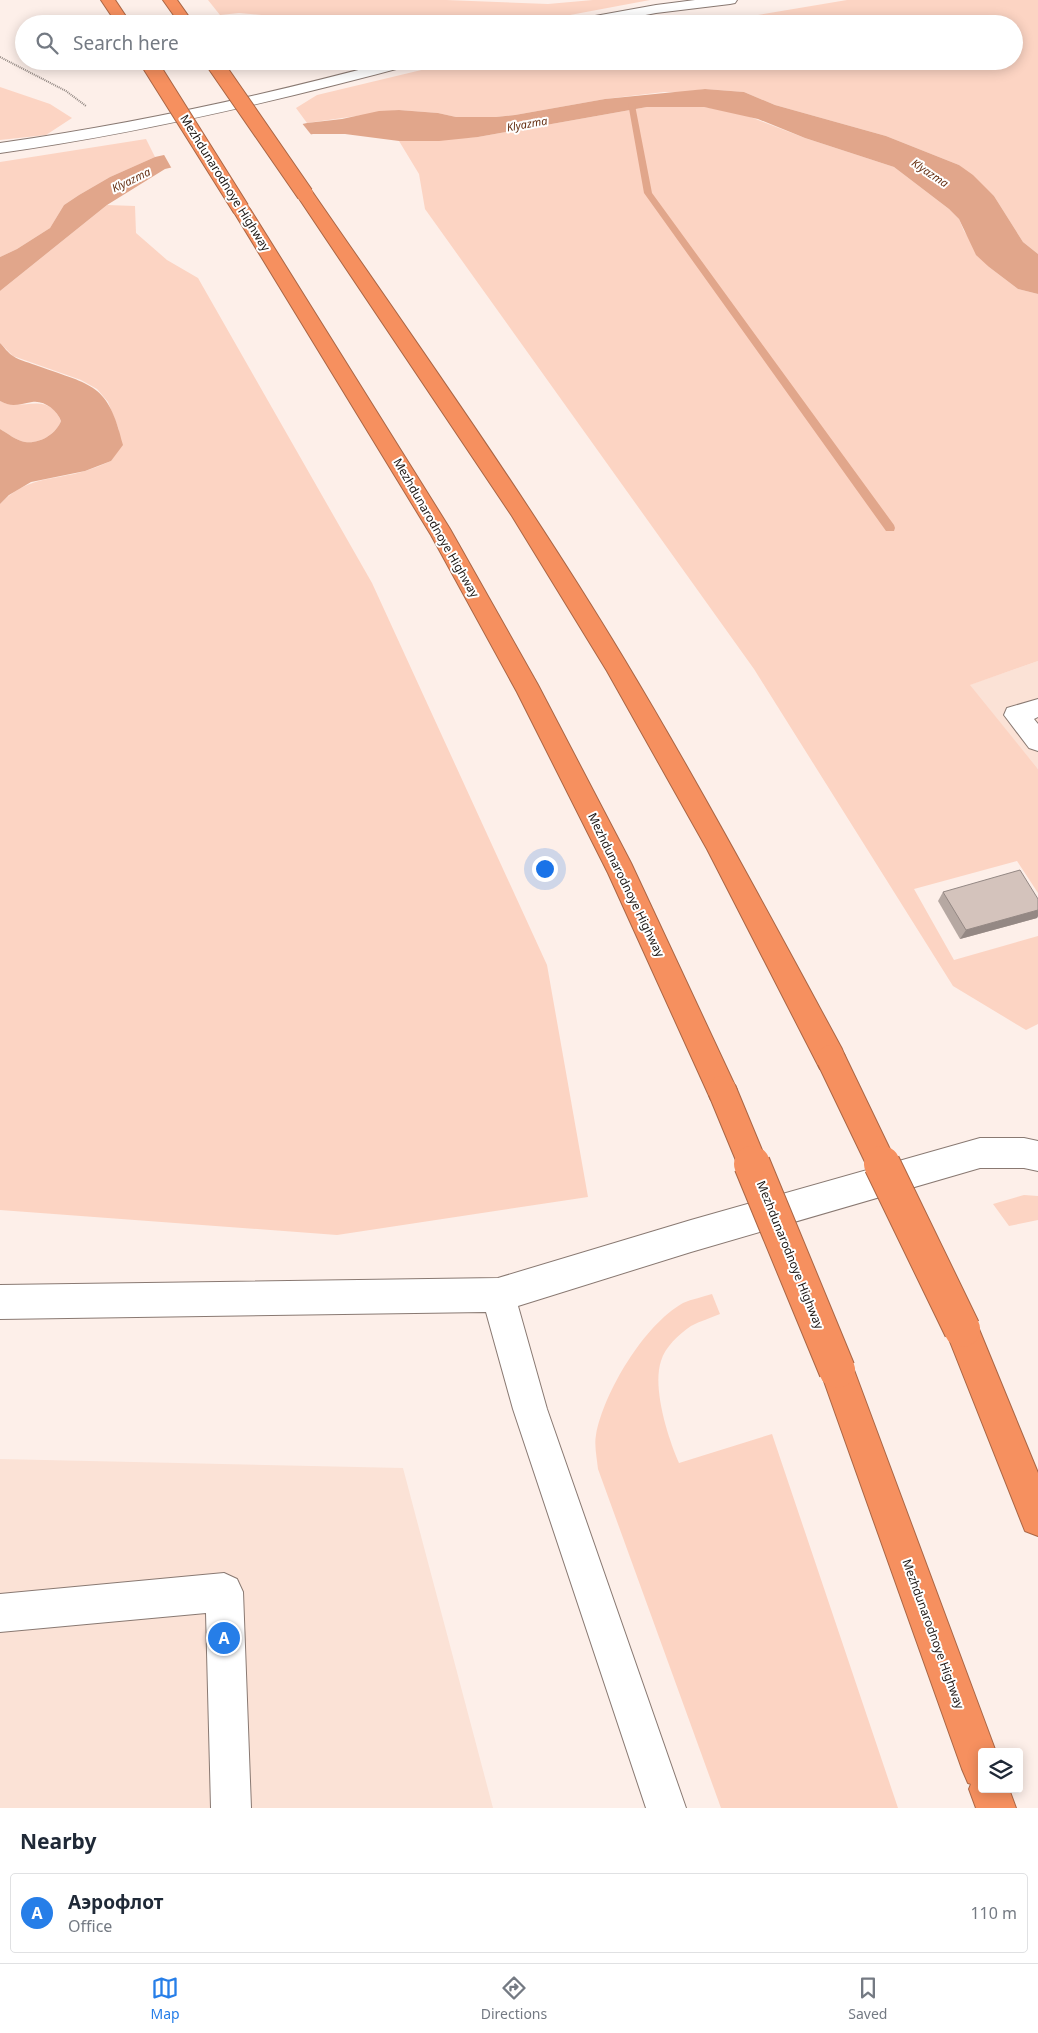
<!DOCTYPE html>
<html lang="en">
<head>
<meta charset="utf-8">
<style>
	:root { --surface:#fff; --page:#f2f2f3; --text:#1f2937; --muted:#747a83; --line:#e0e1e3; --accent:#267ee8 }
	body { margin:0; font-family:"Noto Sans",sans-serif; background:var(--page); color:var(--text) }
	.controls { position:absolute; right:15px; bottom:15px; display:grid; overflow:hidden; border-radius:5px; box-shadow:0 2px 12px #0003 }
	.controls button { width:45px; height:45px; display:grid; place-items:center; padding:0; border:0; border-bottom:1px solid var(--line); background:var(--surface); color:var(--text); font:25px sans-serif }
	.you { position:absolute; left:544px; top:868px; width:18px; height:18px; margin:-12px; border:4px solid #fff; border-radius:50%; background:#1a73e8; box-shadow:0 0 0 8px #1a73e833 }
	.badge { display:grid; place-items:center; width:32px; height:32px; border-radius:50%; background:var(--accent); color:#fff; font-size:16px; font-weight:700 }
	.pin { position:absolute; translate:-50% -50%; border:2px solid #fff; box-shadow:0 1px 5px #0006 }
	.list { margin:0; padding:0; list-style:none }
	h2 { display:flex; justify-content:space-between; align-items:center; height:65px; margin:0; padding:0 20px; font-size:21px }
	h2 small { font-size:16px; font-weight:400; color:var(--muted) }
	.list li { display:grid; grid-template-columns:32px 1fr auto; gap:15px; align-items:center; box-sizing:border-box; height:80px; margin:0 10px 10px; padding:0 10px; border:1px solid var(--line); border-radius:5px }
	.list b { display:block; font-size:19px; white-space:nowrap }
	.list p { margin:0; font-size:16px; white-space:nowrap; color:var(--muted) }
	.list em { font-size:16px; font-style:normal; color:var(--muted) }
	.icon { flex:none; width:28px; height:28px; fill:none; stroke:currentColor; stroke-width:2; stroke-linecap:round; stroke-linejoin:round }
	.map { position:relative; flex:none; width:1038px; height:1808px; overflow:hidden }
	.search { position:absolute; background:var(--surface); box-shadow:0 2px 12px #0003; left:15px; right:15px; top:15px; height:55px; display:flex; align-items:center; gap:12px; box-sizing:border-box; padding:0 18px; border-radius:28px; color:var(--muted); font-size:19px }
	.sheet { height:155px; background:var(--surface) }
	nav { display:flex; justify-content:space-around; align-items:center; box-sizing:border-box; height:70px; border-top:1px solid var(--line); background:var(--surface); font-size:14px; color:var(--muted) }
	nav a { display:grid; justify-items:center; gap:2px }
	nav .on { color:var(--accent) }
	.map>svg:first-child { display:block }
</style>
</head>
<body>
<div class="map">
<svg width="1038" height="1808" viewBox="0 0 1038 1808">
	<rect width="100%" height="100%" fill="#fdefe9"/>
	<path fill="#fbe2d6" d="M1038 661V769L969 685Z
		M0 1459 403 1468 493 1808H0Z"/>
	<path fill="#fcd4c3" d="M208 0H446L548 4 593 0H650L522 24H274L272 16 239 13 220 15Z
		M847 0H1038V254L1023 242 994 196 959 165 886 136 775 105 744 92 705 89 684 92H664L605 99 515 115 496 117H456L438 113 399 110 307 123 296 108 317 95 459 61H1014V24H667L683 21 718 20 752 16Z
		M0 87 50 104 72 118 46 135 0 140Z
		M647 107H704L740 113 805 138 894 167 949 209 959 219 964 231 989 267 1018 289 1038 294V661L970 685 1038 769V893L1017 861 914 889 954 960 1038 936V1024L1026 1030 953 986 754 669 425 209 419 174 399 141 478 137Z
		M146 139 155 157 110 177 79 195 64 205 50 228 17 249 0 257V162Z
		M107 205 135 206 136 233 167 260 198 278 372 583 547 965 588 1197 337 1235 0 1210V504C27 476 51 481 85 471 94 468 102 465 111 461L119 430 108 402 97 389 81 380 13 356 0 343V291Z
		M0 401C21 413 47 389 61 421 56 434 40 444 25 442 17 441 7 433 0 429Z
		M1024 1195 1038 1196V1220L1009 1226 993 1204Z
		M712 1294 720 1314C711 1318 700 1321 691 1326 679 1334 665 1347 661 1361 652 1388 668 1438 679 1463L772 1434 898 1808H721L598 1469C597 1459 594 1445 596 1435 604 1392 644 1325 683 1303 692 1299 703 1297 712 1294Z"/>
	<path fill="#e1a68b" d="M705 89 744 92 775 105 886 136 959 165 973 175 994 196 1023 242 1038 254V294L1018 289 989 267 976 255 959 219 949 209 894 167 805 138 758 119 704 107H647L478 137 439 141H399L345 134H313L165 169 107 205 0 291V257L17 249 50 228 64 205 79 195 110 177 155 157 307 123 342 119 379 111 399 110 438 113 456 117H496L515 115 605 99Z
		M0 343C4 347 8 353 13 356 20 361 31 363 38 366 93 386 108 383 123 445L111 461 85 471 31 482 9 495 0 504V429C7 433 17 441 25 442 40 444 56 434 61 421 57 410 44 400 32 402 19 404 12 408 0 401Z"/>
	<path fill="#fdefe9" d="M301 122 313 137 172 169 163 153Z"/>
	<g fill="none" stroke-linecap="round" stroke-linejoin="round">
		<path fill="#e1a68b" fill-rule="evenodd" d="M628 103 635 105 652 193 894 525 895 528 894 531H886L644 193Z"/>
		<defs>
			<path id="minor" d="M695 0H737L735 3 730 4 656 13 598 24H566L573 20 656 5Z
				M392 61H417L415 64C278 101 141 133 0 153V143C133 124 262 96 392 61Z
				M1038 699V717L1034 719 1038 724V751L1029 748 1004 715 1007 708Z
				M980 1138H1024L1038 1141V1171L1024 1168H980L691 1252 518 1306 547 1409 686 1808H646L513 1409 486 1312 0 1319V1285L498 1278 691 1220Z
				M224 1573 237 1579 243 1592 251 1808H211L206 1613 0 1632V1594Z"/>
			<path id="highway" d="M101 0H115L131 24H117Z
				M163 0H177L194 24H180Z
				M305 189 311 190C418 345 527 498 624 659 701 787 771 918 842 1049L846 1059 842 1069 831 1073 820 1069 707 849 607 671 512 516 296 194 299 190Z
				M241 204 247 205 250 209 450 529 538 685 631 863 737 1090 733 1100 722 1104 711 1100 608 873 517 692 431 535 232 209 235 205Z
				M962 1312 974 1317 1038 1473V1536L1025 1531 945 1329 950 1317Z
				M837 1353 849 1358 854 1370 996 1752H982V1789H1009L1016 1808H976L969 1789 971 1784 968 1783 962 1769 820 1370 825 1358Z"/>
		</defs>
		<use href="#minor" stroke="#897972" stroke-width="2"/>
		<use href="#highway" stroke="#aa6645" stroke-width="2"/>
		<path stroke="#928883" stroke-width="2" stroke-dasharray="1 1" stroke-linecap="butt" d="M229 23 263 16
			M0 57 66 91 86 106
			M494 61 571 69 700 66
			M41 62 43 61"/>
		<use href="#minor" fill="#fff" fill-rule="evenodd"/>
		<use href="#highway" fill="#f6905f" fill-rule="evenodd"/>
		<defs>
			<path id="highway-bridge-far2" d="M148 61 241 209
				M213 61 305 194"/>
			<path id="highway-bridge-far1" d="M831 1059 882 1165
				M722 1090 753 1165"/>
			<path id="highway-bridge" d="M752 1164 837 1370
				M882 1164 962 1329"/>
		</defs>
		<use href="#highway-bridge-far2" stroke="#aa6645" stroke-width="18" stroke-linecap="butt"/>
		<use href="#highway-bridge-far1" stroke="#aa6645" stroke-width="30" stroke-linecap="butt"/>
		<use href="#highway-bridge" stroke="#aa6645" stroke-width="38" stroke-linecap="butt"/>
		<use href="#highway-bridge-far2" stroke="#f6905f" stroke-width="16"/>
		<use href="#highway-bridge-far1" stroke="#f6905f" stroke-width="28"/>
		<use href="#highway-bridge" stroke="#f6905f" stroke-width="36"/>
	</g>
	<path fill="#b6a8a2" d="M943 892 1038 899V916L1037 918 960 939 938 901Z"/>
	<path fill="#948884" d="M1038 910V916L1037 918 960 939 966 930Z"/>
	<path fill="#d4c3bc" stroke="#948884" d="M1020 870 1038 899V910L966 930 943 892Z"/>
	<g text-anchor="middle" stroke-width="4" stroke-linejoin="round" paint-order="stroke">
		<g font-size="11" font-style="italic" fill="#663013" stroke="#fff">
			<text transform="translate(527 124) rotate(-10)" y="4">Klyazma</text>
			<text transform="translate(930 173) rotate(34)" y="4">Klyazma</text>
			<text transform="translate(131 180) rotate(-26)" y="4">Klyazma</text>
		</g>
		<g font-size="12" fill="#1d1714" stroke="#fff">
			<text transform="translate(225 183) rotate(58)" y="4">Mezhdunarodnoye Highway</text>
			<text transform="translate(436 528) rotate(60)" y="4">Mezhdunarodnoye Highway</text>
			<text transform="translate(626 885) rotate(64)" y="4">Mezhdunarodnoye Highway</text>
			<text transform="translate(790 1255) rotate(68)" y="4">Mezhdunarodnoye Highway</text>
			<text transform="translate(933 1634) rotate(70)" y="4">Mezhdunarodnoye Highway</text>
		</g>
	</g>
</svg>
<div class="controls">
<button><svg class="icon" aria-label="layers" viewBox="0 0 24 24"><path d="M12 4l9 5-9 5-9-5zM3 14l9 5 9-5"/></svg></button>
</div>
<div class="you"></div>
<div class="pin badge" style="left:224px;top:1638px">A</div>
<div class="search"><svg class="icon" aria-label="search" viewBox="0 0 24 24"><circle cx="10" cy="10" r="6"/><path d="M15 15l6 6"/></svg>Search here</div>
</div>
<section class="sheet">
<h2>Nearby<small></small></h2>
<ul class="list">
<li><span class="badge">A</span><div><b>Аэрофлот</b><p>Office</p></div><em>110 m</em></li>
</ul>
</section>
<nav>
<a class="on"><svg class="icon" aria-label="map" viewBox="0 0 24 24"><path d="M3 6l6-2 6 2 6-2v14l-6 2-6-2-6 2zM9 4v14M15 6v14"/></svg>Map</a>
<a><svg class="icon" aria-label="directions" viewBox="0 0 24 24"><path d="M12 3l9 9-9 9-9-9zM9 14v-3h6M13 9l2 2-2 2"/></svg>Directions</a>
<a><svg class="icon" aria-label="saved" viewBox="0 0 24 24"><path d="M7 4h10v16l-5-4-5 4z"/></svg>Saved</a>
</nav>
</body>
</html>
